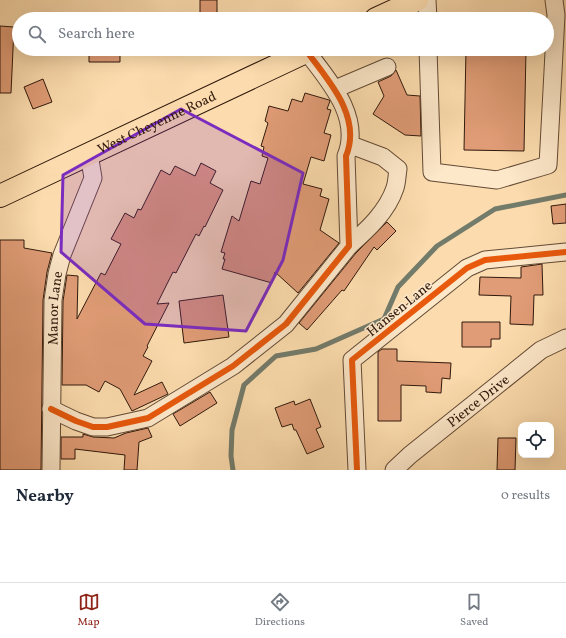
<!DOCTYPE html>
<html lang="en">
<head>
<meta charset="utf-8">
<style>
	:root { --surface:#fff; --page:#f6f6f7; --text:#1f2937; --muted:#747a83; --line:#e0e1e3; --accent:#8f2418 }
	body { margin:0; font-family:Vollkorn,serif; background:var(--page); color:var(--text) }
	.controls { position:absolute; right:12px; bottom:12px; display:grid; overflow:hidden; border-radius:8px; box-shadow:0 4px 16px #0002 }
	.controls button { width:36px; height:36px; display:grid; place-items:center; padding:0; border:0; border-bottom:1px solid var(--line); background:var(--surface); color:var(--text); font:20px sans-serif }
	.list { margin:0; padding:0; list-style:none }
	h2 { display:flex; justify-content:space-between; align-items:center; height:52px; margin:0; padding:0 16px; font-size:17px }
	h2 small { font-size:13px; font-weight:400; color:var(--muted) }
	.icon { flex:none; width:22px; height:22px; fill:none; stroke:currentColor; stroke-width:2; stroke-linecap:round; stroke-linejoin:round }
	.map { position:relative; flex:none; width:566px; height:470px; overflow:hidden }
	.search { position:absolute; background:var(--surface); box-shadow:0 4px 16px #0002; left:12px; right:12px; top:12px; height:44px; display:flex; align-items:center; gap:10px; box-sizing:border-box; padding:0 14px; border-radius:22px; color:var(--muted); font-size:15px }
	.sheet { height:112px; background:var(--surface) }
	nav { display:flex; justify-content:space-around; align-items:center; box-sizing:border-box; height:56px; border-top:1px solid var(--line); background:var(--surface); font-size:11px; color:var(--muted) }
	nav a { display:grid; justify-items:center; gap:2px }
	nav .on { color:var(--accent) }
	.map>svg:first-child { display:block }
</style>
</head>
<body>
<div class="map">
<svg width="566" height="470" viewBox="0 0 566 470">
	<rect width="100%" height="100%" fill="#fcdcae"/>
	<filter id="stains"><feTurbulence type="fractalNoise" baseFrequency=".005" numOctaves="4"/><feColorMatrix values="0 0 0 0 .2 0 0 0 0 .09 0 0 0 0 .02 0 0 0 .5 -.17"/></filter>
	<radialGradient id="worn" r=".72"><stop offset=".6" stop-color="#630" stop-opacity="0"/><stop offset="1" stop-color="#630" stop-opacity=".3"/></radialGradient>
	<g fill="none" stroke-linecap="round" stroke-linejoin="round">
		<path stroke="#737b6b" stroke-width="5" d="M233 470 231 456 232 430 244 385 276 356 316 349 384 319 398 287 437 246 495 209 566 195"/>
	</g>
	<path fill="#e09c76" stroke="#30190c" d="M200 0H217V17L200 16Z
		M0 26 14 27 11 93H0Z
		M89 49H120V62H89Z
		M466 49H526L524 151 464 150Z
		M396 70 407 95 420 96 421 136 405 135 373 114 384 96 378 82 391 76Z
		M43 79 52 102 33 109 24 87Z
		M305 93 329 100 330 101 327 109 331 110 324 133 331 135 324 161 311 157 303 184 322 189 320 196 329 199 320 230 339 243 298 293 275 272 272 283 222 269 225 259H223L225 253 221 252 232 216 239 221 251 181 260 184 268 158 262 156 264 147 261 146 268 123 265 121 269 106 288 111 292 99 302 102Z
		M201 163 216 171 210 183 223 190 205 227 204 226 199 236 196 234 176 273 173 272 157 304 169 303 147 346 148 347 143 356 152 361 134 395 162 382 168 394 132 411 120 389 105 381 99 392 86 385H62L63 301 67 275 78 276 77 319 101 273 105 275 121 244 111 239 125 213 134 218 138 209 141 210 161 170 170 175 175 166 195 176Z
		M566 204V223L553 224 551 206Z
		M387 222 396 231 377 250 374 247 344 291 342 290 307 330 299 323 356 253Z
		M0 240H24V248L52 253 47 272 43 300 41 470H0Z
		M542 264 543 295H534L533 325 510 324 511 296 479 295 480 277 521 278V267Z
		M223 295 229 337 184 343 179 301Z
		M462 322H500V339H491V347H462Z
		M382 349H397V361L451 363 450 379 442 378 441 393 426 392V386L401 385V421H378V352Z
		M210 392 217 403 180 426 173 414Z
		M310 399 321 427 316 429 324 447 307 454 296 430H294L292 424 282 427 275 408 294 401 295 405Z
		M148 428 152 437 139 442 137 470H124L125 455 75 449V459H61V437H83V434L93 437 114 438 126 433Z
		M498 438H516L515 470H497Z"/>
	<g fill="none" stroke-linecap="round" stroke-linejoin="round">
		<defs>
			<g id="minor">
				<path d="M427 0 428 19"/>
				<path d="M428 49 432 172 497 180 548 165 556 15 554 0"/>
				<path d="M335 89 387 67"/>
				<path d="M349 246C367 230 387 212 395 188 397 182 397 175 398 169L383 157 351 145"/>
				<path d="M51 409 76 421 93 427H107L148 418 233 366 286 324 349 246 346 156C362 117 329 81 307 52"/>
				<path id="s1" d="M51 469 53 300 57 274 62 255 93 178 89 154"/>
				<path d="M357 470 352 360 467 268 485 260 566 252"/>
				<path id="s2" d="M394 470 410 455 541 350 566 338"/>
			</g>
			<g id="major">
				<path d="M376 19 417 0"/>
				<path id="s3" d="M0 196 312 49"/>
			</g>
		</defs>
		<use href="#minor" stroke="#634a34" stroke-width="19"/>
		<use href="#major" stroke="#30190c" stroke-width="24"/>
		<use href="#minor" stroke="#fde8ca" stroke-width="17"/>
		<use href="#major" stroke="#fcdcae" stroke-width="22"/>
		<defs>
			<path id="cycleway" d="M51 409 76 421 93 427H107L148 418 233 366 286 324 349 246 346 156C362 117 329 81 307 52
				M357 470 352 360 467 268 485 260 566 252"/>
		</defs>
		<use href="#cycleway" stroke="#fde8ca" stroke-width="8"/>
		<use href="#cycleway" stroke="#e8590c" stroke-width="6"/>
	</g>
	<path fill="#7b2cbf" fill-opacity="0.2" stroke="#7b2cbf" stroke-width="3" stroke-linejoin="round" d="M181 109 303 173 283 260 246 331 145 324 61 252 63 175Z"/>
	<g text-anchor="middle" stroke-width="3" stroke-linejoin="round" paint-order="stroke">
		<g font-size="14" fill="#30190c" stroke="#fde8ca">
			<text dy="5" stroke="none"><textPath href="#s3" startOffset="173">West Cheyenne Road</textPath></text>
			<text dy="5" stroke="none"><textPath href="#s1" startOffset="161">Manor Lane</textPath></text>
			<text transform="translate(399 308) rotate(-39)" y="5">Hansen Lane</text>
			<text dy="5" stroke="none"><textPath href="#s2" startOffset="109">Pierce Drive</textPath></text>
		</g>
	</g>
	<rect width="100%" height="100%" filter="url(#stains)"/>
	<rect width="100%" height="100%" fill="url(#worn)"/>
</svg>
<div class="controls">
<button><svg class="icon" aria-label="locate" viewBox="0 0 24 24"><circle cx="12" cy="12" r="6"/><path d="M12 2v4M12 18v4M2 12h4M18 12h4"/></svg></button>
</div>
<div class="search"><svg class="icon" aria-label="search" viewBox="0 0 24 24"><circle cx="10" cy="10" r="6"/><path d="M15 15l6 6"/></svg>Search here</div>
</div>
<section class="sheet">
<h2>Nearby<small>0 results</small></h2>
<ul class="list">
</ul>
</section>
<nav>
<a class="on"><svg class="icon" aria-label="map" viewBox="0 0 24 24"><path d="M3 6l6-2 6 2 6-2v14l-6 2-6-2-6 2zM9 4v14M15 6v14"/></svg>Map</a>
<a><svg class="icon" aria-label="directions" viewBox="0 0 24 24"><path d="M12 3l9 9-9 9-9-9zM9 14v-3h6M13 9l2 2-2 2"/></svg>Directions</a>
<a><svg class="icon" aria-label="saved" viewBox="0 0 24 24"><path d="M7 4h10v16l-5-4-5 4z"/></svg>Saved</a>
</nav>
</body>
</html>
